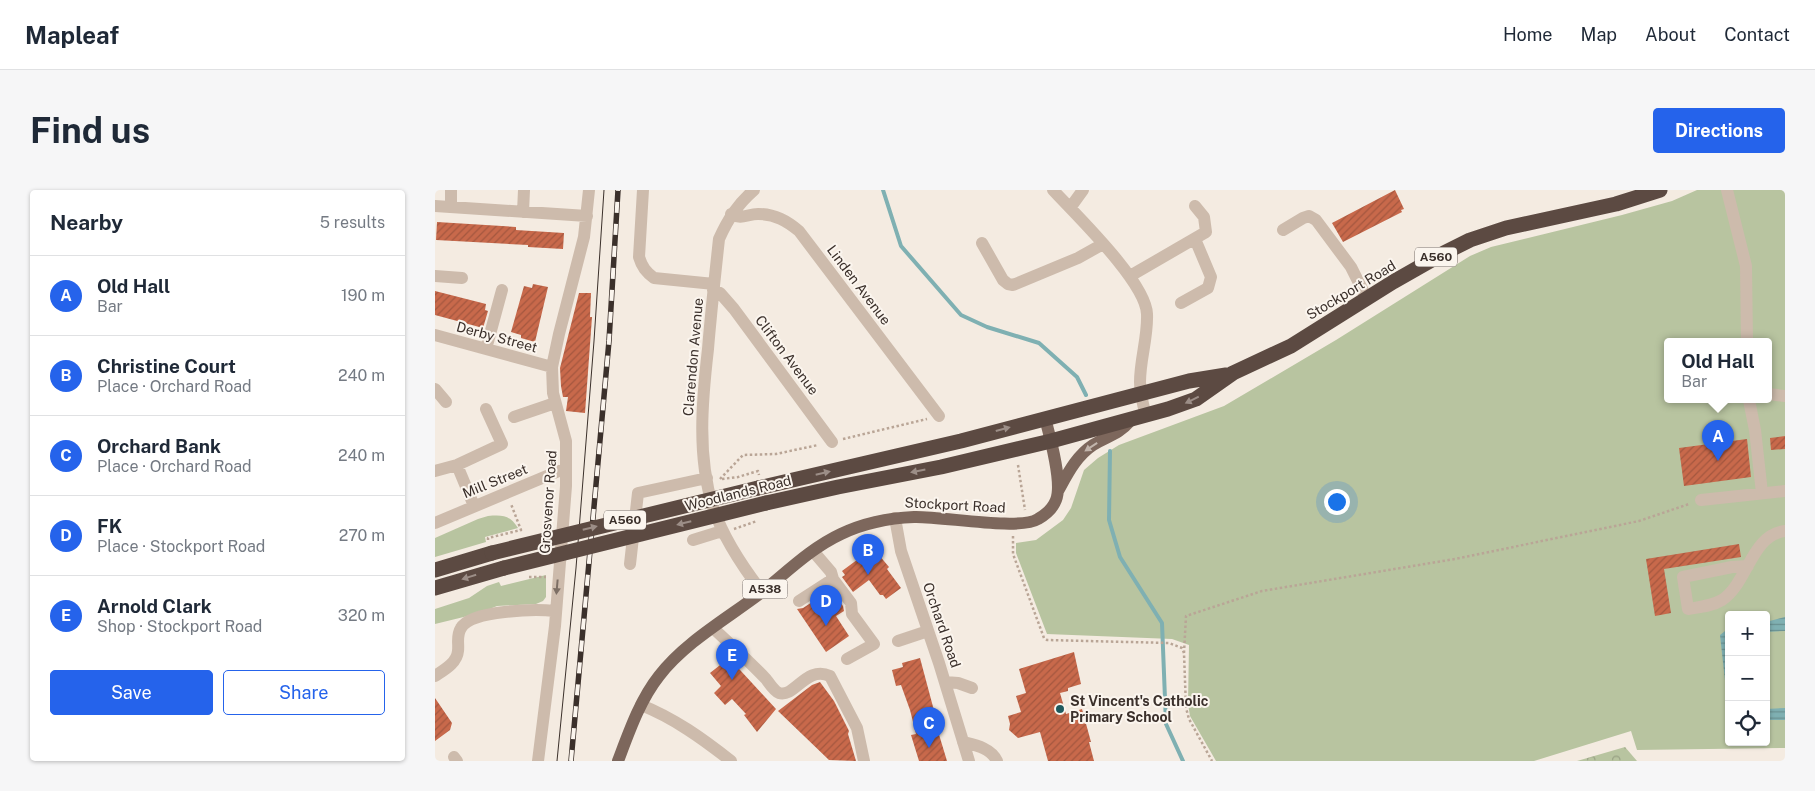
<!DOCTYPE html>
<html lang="en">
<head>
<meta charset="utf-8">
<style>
	:root { --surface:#fff; --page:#f6f6f7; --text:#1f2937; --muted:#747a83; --line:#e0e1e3; --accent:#2563eb }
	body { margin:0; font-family:"Public Sans",sans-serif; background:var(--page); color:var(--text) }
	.controls { position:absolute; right:15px; bottom:15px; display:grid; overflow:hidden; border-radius:5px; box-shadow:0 1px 4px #0004 }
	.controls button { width:45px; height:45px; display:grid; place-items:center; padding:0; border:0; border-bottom:1px solid var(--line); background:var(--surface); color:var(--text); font:25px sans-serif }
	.you { position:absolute; left:901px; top:311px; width:18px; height:18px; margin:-12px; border:4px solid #fff; border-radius:50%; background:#1a73e8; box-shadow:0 0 0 8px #1a73e833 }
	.badge { display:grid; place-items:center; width:32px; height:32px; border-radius:50%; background:var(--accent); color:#fff; font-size:16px; font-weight:700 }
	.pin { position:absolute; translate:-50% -41px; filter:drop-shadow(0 1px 2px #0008) }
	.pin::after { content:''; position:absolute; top:26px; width:18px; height:15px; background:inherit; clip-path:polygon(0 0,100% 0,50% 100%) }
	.popup { position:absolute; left:1229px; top:148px; width:108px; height:65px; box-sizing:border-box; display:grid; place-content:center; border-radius:5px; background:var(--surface); filter:drop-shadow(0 1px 4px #0005); font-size:16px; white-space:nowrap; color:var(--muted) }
	.popup b { font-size:19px; color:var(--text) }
	.popup::after { content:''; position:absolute; left:50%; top:100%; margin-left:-10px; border:10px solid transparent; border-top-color:var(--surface) }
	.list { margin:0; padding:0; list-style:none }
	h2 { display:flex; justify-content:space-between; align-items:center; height:65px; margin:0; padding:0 20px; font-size:21px }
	h2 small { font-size:16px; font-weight:400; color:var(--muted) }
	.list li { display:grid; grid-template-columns:32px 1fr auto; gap:15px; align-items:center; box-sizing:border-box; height:80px; padding:0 20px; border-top:1px solid var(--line) }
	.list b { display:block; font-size:19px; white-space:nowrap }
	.list p { margin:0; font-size:16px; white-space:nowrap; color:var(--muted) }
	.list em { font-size:16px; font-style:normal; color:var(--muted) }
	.actions { display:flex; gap:10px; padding:15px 20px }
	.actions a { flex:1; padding:11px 0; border:1px solid var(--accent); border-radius:5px; text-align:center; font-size:18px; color:var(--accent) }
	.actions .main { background:var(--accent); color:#fff }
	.icon { flex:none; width:28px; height:28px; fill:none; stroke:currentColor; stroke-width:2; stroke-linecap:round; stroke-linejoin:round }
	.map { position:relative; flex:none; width:1350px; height:571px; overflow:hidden; border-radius:5px }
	header { display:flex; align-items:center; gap:30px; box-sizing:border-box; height:70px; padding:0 25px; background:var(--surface); border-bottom:1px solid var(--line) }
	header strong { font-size:24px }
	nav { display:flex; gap:28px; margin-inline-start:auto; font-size:18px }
	.intro { display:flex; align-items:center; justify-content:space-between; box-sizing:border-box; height:120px; padding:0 30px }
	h1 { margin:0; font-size:35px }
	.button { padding:12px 22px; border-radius:5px; background:var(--accent); color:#fff; font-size:18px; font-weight:700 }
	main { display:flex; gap:30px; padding:0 30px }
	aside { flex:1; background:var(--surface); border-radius:5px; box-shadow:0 1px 4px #0004 }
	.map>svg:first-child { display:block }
</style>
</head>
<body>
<header>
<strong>Mapleaf</strong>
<nav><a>Home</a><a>Map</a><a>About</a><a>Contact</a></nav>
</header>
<div class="intro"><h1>Find us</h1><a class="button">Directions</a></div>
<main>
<aside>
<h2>Nearby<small>5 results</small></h2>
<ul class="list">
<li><span class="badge">A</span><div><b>Old Hall</b><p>Bar</p></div><em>190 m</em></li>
<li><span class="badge">B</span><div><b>Christine Court</b><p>Place · Orchard Road</p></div><em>240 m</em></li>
<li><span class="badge">C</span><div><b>Orchard Bank</b><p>Place · Orchard Road</p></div><em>240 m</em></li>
<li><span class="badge">D</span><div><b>FK</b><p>Place · Stockport Road</p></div><em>270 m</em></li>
<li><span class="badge">E</span><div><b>Arnold Clark</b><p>Shop · Stockport Road</p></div><em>320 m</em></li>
</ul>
<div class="actions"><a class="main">Save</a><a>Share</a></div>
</aside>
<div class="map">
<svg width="1350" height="571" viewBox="0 0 1350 571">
	<defs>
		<pattern id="park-crowns" width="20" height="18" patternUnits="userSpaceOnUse" patternTransform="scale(1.25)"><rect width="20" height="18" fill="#b8c4a0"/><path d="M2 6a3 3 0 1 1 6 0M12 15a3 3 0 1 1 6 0" fill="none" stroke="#97a083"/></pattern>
		<pattern id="water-rules" width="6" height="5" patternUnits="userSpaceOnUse" patternTransform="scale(1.25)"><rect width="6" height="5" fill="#7fb0b2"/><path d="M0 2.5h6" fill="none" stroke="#699091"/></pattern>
		<pattern id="building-hatch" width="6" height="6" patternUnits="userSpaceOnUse" patternTransform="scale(1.25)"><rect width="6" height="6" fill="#c8694b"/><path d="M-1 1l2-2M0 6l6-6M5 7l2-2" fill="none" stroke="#a4573f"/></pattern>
	</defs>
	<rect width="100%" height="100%" fill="#f4ebe1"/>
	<path fill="#b8c4a0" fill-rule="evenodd" d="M1262 0H1350V558L1202 560 1196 541 1099 571H781L755 526 753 514 754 455 737 449 612 444 581 363V353L601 350 628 330 636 318 649 280 663 268 684 255 789 216 901 150 1035 66 1056 57 1187 25 1237 11ZM1233 152H1333V210H1233ZM1294 425H1331V552H1294Z
		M53 326C68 325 75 325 83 338L50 347 51 352 0 367V348L43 329Z
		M111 385V407L108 411 101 414 62 416 45 423 0 434V419L34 408 52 396 64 392 66 396Z"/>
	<path fill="url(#park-crowns)" d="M1190 557 1202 571H1142Z"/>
	<path fill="url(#water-rules)" d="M1350 427V441L1331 442V432Z
		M1294 438V527L1285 445Z
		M1350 518V530H1331V519Z"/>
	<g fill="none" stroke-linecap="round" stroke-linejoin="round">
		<path stroke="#7fb0b2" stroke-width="4" d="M448 0 466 56 526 125 552 137 604 153 642 187 651 205
			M675 261 674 330 685 367 727 433 731 534 748 571"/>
	</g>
	<path fill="url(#building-hatch)" d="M960 0 969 19 966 20 967 22 908 52 897 33Z
		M2 32 81 37V40L129 43 128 59 93 57V55L1 50Z
		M98 94 113 97 100 152 86 148V145L76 142 89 96 97 98Z
		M0 101 51 114 50 120 53 121 48 138 0 125Z
		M144 103H156L155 127H157L150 223 131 221 133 207H128L126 196 125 178Z
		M1350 246V259L1336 260 1335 248Z
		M1312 249 1316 287 1249 296 1244 258Z
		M1304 354 1306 367 1229 379 1236 423 1220 426 1211 369Z
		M438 358 454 377 452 379 466 398 451 409 448 405H445L434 390 418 402 407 387 410 385 407 381Z
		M396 400 408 416 409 421 401 426 414 446 391 462 362 419 368 418Z
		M639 462 646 494 633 498V501L625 503 631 524 647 519 656 552H654L659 571H613L605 542 583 548 574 540 575 534 573 526 586 522 581 506 591 503 584 479Z
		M294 468 341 519 322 542 309 525 311 524 297 509 290 515 279 503 286 496 275 483Z
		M485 468 501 528H499L512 571H484L476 545 481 544 475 520 466 495 461 496 457 480 468 477 467 473Z
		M385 492 399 511 414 541 413 544 421 571 394 570 343 521 377 495Z
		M0 508 17 533 15 540 0 551Z"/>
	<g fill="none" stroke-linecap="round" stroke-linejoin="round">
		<path stroke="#b9a596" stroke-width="2.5" stroke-dasharray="2.5 2.5" stroke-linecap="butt" d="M408 249 492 229
			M583 275 590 320
			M285 289 308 265 341 264 383 255
			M287 289 303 287 323 281 324 285
			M299 339 322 331
			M578 346V364L609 448 612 450 734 453 747 458 749 463 751 518 754 529 777 571
			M53 350V348L86 340 76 314
			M94 387H111
			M749 463 751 426 827 401 1020 369 1204 331 1254 314"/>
		<path stroke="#cdbbac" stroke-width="12" d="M208 0 204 67C207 77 211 82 219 88L279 94
			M319 0C302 15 293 29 284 49 280 86 276 122 273 159 267 211 262 266 278 317 288 348 307 376 327 402
			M618 0C641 25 711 92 712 124 713 147 705 169 705 192 705 204 708 215 711 226
			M1292 0 1311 76 1312 152
			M0 16 152 26
			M16 17V0
			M635 18 648 0
			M88 22 89 0
			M296 24C307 30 312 24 323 24 340 24 352 31 364 41L504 226
			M848 40 868 28 874 26 881 30 916 77 932 109
			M547 53 568 90 573 94 578 95 643 68 668 54
			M0 86 27 88
			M695 86 771 42 769 27 760 16
			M278 100 285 103 299 119 397 252
			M746 113 773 98 776 87 760 49
			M0 145 117 177
			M51 159 67 100
			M0 199 11 212
			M1333 204 1350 206
			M1314 210 1320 240 1327 303
			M79 227 120 213
			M22 275 39 316
			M0 281 22 275 67 254 51 219
			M1266 310 1350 301
			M460 328 466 361 504 473 534 571
			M0 333 131 278
			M258 350 287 341
			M378 361 396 382 398 389 416 413 417 424 439 454 412 469
			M195 374 203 303 272 288
			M1313 376 1297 377 1248 387 1253 419C1265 417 1277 416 1287 410 1313 393 1316 345 1350 341
			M364 411 398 389
			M278 438C296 455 314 471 331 489 334 493 339 501 344 503 360 508 371 475 395 486L422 538 429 571
			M463 451 493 441
			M0 486C9 480 22 473 23 461 24 453 21 446 26 438 36 420 101 419 120 421
			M510 492 523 493 537 498
			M206 515C239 528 268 549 296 571
			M528 552C540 555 556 558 562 571
			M19 567 22 571
			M103 571 120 436 131 296V251L118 203 117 177 124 144 149 47 154 0"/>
		<path stroke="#7d675c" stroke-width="12" d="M623 301C632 285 641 266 658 255 674 245 682 246 696 230
			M183 571C194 542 205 510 224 486 250 452 293 428 327 402 352 382 376 358 406 344 429 333 454 328 479 327 507 326 584 341 603 329 610 325 618 318 621 310 628 293 615 247 610 228"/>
		<path stroke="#5c4a42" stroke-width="15" d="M323 298 526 251 754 191 791 185
			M331 313 403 297 506 277 616 251 733 219 761 209 798 183 856 156 958 92 1009 63 1035 50 1071 38 1181 14 1225 0
			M0 380 57 363
			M0 398 69 378"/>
		<path stroke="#3b302b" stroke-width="1" d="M122 571 141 378 159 151 169 0"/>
		<defs>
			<path id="rail" d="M136 571 174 151 183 0"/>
		</defs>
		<use href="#rail" stroke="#3b302b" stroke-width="5.5"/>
		<use href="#rail" stroke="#fbf5ee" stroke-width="4" stroke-dasharray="11" stroke-linecap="butt"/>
		<path stroke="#5c4a42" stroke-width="15" d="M57 363 323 298
			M69 378 331 313"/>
	</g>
	<defs><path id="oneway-solid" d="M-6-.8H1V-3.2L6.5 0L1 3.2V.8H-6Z" transform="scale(1.25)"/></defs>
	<g fill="#9c8e87">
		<use href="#oneway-solid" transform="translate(757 210) rotate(154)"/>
		<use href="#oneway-solid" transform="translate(568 239) rotate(-15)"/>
		<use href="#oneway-solid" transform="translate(483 281) rotate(169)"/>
		<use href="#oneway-solid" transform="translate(388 283) rotate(-13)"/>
		<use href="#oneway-solid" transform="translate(249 333) rotate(166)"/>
		<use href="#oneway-solid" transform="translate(155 338) rotate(-14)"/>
		<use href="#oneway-solid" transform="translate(34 387) rotate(163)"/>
	</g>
	<use fill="#c2b5ac" href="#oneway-solid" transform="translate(656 257) rotate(146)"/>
	<use fill="#7d6f65" href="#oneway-solid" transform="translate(122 397) rotate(95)"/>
	<circle fill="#1f5a5e" stroke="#fbf5ee" stroke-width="2" cx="625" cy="519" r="5"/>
	<g text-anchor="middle" stroke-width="4" stroke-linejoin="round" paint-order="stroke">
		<g fill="#fbf5ee" stroke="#756b66" stroke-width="1">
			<rect x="980" y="57.5" width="42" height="19" rx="4"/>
			<rect x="169" y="320.5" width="42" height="19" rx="4"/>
			<rect x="307.5" y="389.5" width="45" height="19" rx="4"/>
		</g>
		<g font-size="12" font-weight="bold" fill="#3b302b">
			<text x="1001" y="71">A560</text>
			<text x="190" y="334">A560</text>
			<text x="330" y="403">A538</text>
		</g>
		<g font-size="14" fill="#3b302b" stroke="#fbf5ee">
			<text transform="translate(424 95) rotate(53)" y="5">Linden Avenue</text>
			<text transform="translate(916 100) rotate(-31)" y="5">Stockport Road</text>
			<text transform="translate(62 147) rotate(15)" y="5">Derby Street</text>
			<text transform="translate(352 165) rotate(53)" y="5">Clifton Avenue</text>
			<text transform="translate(258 167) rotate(-85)" y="5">Clarendon Avenue</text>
			<text transform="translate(60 291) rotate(-22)" y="5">Mill Street</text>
			<text transform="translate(303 303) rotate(-14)" y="5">Woodlands Road</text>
			<text transform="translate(113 312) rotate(-86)" y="5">Grosvenor Road</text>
			<text transform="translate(520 315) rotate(3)" y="5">Stockport Road</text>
			<text transform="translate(507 435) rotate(71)" y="5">Orchard Road</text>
		</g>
		<g font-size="14" font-weight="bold" fill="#3b302b" stroke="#fbf5ee" text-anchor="start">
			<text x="635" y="516">St Vincent's Catholic<tspan x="635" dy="16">Primary School</tspan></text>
		</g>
	</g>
</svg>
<div class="controls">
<button>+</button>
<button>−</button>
<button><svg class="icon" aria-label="locate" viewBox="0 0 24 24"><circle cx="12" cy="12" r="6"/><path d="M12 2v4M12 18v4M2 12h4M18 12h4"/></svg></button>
</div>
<div class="you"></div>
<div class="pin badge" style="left:1283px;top:271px">A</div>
<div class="popup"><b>Old Hall</b>Bar</div>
<div class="pin badge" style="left:433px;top:385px">B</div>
<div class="pin badge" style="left:494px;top:558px">C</div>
<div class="pin badge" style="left:391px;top:436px">D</div>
<div class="pin badge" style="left:297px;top:490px">E</div>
</div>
</main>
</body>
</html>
